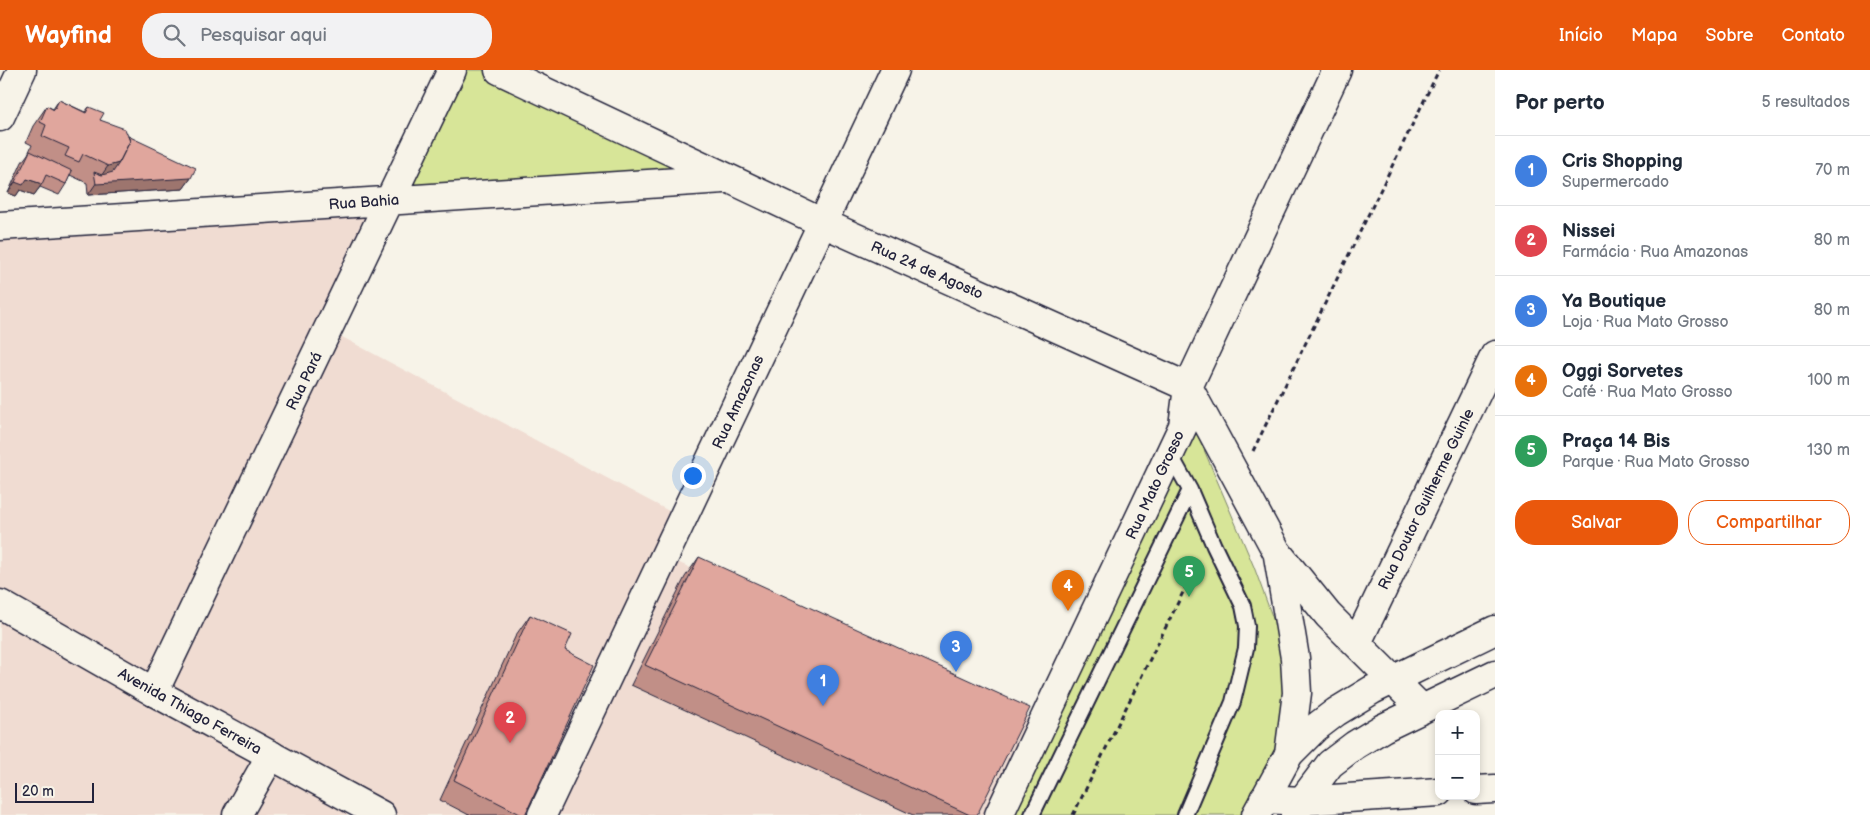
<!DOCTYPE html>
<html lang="pt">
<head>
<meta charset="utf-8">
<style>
	:root { --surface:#fff; --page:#f2f2f3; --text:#1f2937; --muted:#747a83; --line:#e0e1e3; --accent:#ea580c }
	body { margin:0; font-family:"Balsamiq Sans",sans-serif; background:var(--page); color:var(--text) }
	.controls { position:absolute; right:15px; bottom:15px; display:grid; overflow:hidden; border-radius:10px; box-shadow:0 2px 8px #0003 }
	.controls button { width:45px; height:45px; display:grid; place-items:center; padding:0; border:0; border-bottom:1px solid var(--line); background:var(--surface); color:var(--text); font:25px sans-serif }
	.scale { position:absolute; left:15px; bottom:12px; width:79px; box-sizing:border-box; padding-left:5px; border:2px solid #22223b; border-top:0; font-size:14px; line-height:18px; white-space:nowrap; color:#22223b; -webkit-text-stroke:4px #f7f3e8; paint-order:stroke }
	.you { position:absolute; left:692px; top:405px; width:18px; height:18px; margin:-12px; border:4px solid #fff; border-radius:50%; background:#1a73e8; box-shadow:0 0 0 8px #1a73e833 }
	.badge { display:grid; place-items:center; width:32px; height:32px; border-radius:50%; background:var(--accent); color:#fff; font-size:16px; font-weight:700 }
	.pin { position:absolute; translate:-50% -41px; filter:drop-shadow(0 1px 2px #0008) }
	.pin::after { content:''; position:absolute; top:26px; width:18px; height:15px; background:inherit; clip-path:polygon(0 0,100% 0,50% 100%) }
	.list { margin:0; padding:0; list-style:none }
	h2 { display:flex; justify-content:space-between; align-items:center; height:65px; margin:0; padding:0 20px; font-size:21px }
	h2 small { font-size:16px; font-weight:400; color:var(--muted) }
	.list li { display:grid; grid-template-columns:32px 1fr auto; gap:15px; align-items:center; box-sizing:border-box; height:70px; padding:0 20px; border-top:1px solid var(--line) }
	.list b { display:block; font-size:19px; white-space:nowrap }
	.list p { margin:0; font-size:16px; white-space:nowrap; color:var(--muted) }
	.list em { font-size:16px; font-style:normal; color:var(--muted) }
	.actions { display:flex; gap:10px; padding:15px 20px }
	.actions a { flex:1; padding:11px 0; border:1px solid var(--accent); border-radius:20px; text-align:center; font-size:18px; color:var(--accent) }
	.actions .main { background:var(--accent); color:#fff }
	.icon { flex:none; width:28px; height:28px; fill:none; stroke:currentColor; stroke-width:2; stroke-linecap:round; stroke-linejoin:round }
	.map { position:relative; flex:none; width:1495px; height:745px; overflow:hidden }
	header { display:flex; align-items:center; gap:30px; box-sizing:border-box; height:70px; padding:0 25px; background:var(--accent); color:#fff }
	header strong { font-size:24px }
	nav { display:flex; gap:28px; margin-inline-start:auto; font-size:18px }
	.search { width:350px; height:45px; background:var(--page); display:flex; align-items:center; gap:12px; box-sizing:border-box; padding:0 18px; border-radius:20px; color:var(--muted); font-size:19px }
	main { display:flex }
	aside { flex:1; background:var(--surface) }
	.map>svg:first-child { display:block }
</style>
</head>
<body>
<header>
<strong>Wayfind</strong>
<div class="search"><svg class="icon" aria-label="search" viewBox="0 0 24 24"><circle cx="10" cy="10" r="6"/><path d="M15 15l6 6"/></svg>Pesquisar aqui</div>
<nav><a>Início</a><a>Mapa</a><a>Sobre</a><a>Contato</a></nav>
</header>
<main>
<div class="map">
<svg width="1495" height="745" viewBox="0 0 1495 745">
	<rect width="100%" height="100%" fill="#f7f3e8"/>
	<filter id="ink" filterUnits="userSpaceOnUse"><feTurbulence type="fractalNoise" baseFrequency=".02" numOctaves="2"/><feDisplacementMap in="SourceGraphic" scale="10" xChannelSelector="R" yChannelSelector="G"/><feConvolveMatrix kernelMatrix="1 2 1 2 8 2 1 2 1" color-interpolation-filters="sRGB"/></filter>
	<g filter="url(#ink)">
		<path fill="#f0dcd2" d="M390 131 329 260 682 448 541 745H382L0 533V156Z
			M666 487 1042 654 999 745H544Z
			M0 538 263 691 233 745H0Z
			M272 699 364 745H244Z"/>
		<path fill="#d7e598" stroke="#7c846a" d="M452 0H499L728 109 390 131Z
			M1193 354 1254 497 1276 557 1281 586 1285 627 1281 667 1244 745H1011Z"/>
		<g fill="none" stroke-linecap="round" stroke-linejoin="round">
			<defs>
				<path id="lane" d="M1170 384 1190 420 1214 476 1243 536 1247 556 1246 578 1233 632 1185 745
					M1032 745 1190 420"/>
				<path id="street" d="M499 0 823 153 1188 317 1277 482 1328 545 1422 639
					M0 47 22 0
					M0 156 724 109
					M1278 486 1295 588 1297 623 1289 684
					M1357 573 1495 285
					M154 622 452 0
					M1476 720 1495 719
					M1264 729 1302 731 1439 722
					M237 745 271 685
					M542 745 895 0
					M999 745 1183 356 1188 317 1337 0"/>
				<path id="secondary" d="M0 534 154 622 381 745
					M1256 745 1289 684 1315 658 1336 642 1372 620 1495 560
					M1295 745 1302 731 1330 694 1355 675 1383 658 1495 604"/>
			</defs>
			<use href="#lane" stroke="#22223b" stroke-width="18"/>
			<use href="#street" stroke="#22223b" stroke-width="31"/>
			<use href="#secondary" stroke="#22223b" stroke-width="31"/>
			<path stroke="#22223b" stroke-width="3" stroke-dasharray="5 4" stroke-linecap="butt" d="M1253 381 1439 0
				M1073 745 1199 490"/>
			<use href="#lane" stroke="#f7f3e8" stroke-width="14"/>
			<use href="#street" stroke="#f7f3e8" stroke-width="28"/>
			<use href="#secondary" stroke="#f7f3e8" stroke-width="28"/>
		</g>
		<path fill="#c18f87" stroke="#22223b" d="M59 30 85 42 89 37 100 50 128 66 191 108 183 119 88 125 87 113 70 105 66 114 59 125 40 117 34 125 20 120 16 126 8 123 22 92 28 84 32 75 26 72 33 56 47 36 53 39Z
			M699 487 977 745H913L631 615 685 507Z
			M530 545 565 580 525 745H469L440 730 516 565Z"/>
		<path fill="#9d746e" stroke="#22223b" d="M119 93 191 108 183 119 88 125 108 96Z
			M27 109 42 114 34 125 20 120 16 126 8 123 15 112Z"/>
		<path fill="#e0a69d" stroke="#22223b" d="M59 30 86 43 89 37 104 43 100 50 125 59 130 71 119 93 108 96 83 84 79 92 65 86 69 78 42 66 46 55 40 52 47 36 54 40Z
			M128 66 196 98 191 108 96 114 94 102 102 105 113 102 119 93 130 71Z
			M30 81 72 101 66 114 46 105 42 114 27 109 23 115 15 112Z
			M699 487 1030 638 977 745H970L645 595Z
			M530 545 572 564 565 580 594 595 525 745H522L454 710Z"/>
	</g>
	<g text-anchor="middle" stroke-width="4" stroke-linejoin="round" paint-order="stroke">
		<g font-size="15" fill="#22223b" stroke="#f7f3e8">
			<text transform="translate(364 132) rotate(-4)" y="5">Rua Bahia</text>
			<text transform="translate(927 200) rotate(24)" y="5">Rua 24 de Agosto</text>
			<text transform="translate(304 311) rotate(-64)" y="5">Rua Pará</text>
			<text transform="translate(738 332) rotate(-65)" y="5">Rua Amazonas</text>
			<text transform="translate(1155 415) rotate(-65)" y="5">Rua Mato Grosso</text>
			<text transform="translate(1426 429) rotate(-64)" y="5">Rua Doutor Guilherme Guinle</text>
			<text transform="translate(190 641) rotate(29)" y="5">Avenida Thiago Ferreira</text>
		</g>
	</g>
</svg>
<div class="controls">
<button>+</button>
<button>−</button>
</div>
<div class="scale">20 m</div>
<div class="you"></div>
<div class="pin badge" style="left:823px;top:636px;background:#3f7fe0">1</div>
<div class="pin badge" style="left:510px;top:673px;background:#e0444e">2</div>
<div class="pin badge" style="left:956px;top:602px;background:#3f7fe0">3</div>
<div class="pin badge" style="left:1068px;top:541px;background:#e8710a">4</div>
<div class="pin badge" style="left:1189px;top:527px;background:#2e9e5b">5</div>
</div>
<aside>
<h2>Por perto<small>5 resultados</small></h2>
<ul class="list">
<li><span class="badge" style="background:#3f7fe0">1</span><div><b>Cris Shopping</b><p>Supermercado</p></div><em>70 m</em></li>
<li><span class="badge" style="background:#e0444e">2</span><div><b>Nissei</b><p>Farmácia · Rua Amazonas</p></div><em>80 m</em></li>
<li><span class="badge" style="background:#3f7fe0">3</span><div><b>Ya Boutique</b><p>Loja · Rua Mato Grosso</p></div><em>80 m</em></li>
<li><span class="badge" style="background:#e8710a">4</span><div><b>Oggi Sorvetes</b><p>Café · Rua Mato Grosso</p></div><em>100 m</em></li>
<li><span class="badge" style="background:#2e9e5b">5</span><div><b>Praça 14 Bis</b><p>Parque · Rua Mato Grosso</p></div><em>130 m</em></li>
</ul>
<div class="actions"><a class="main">Salvar</a><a>Compartilhar</a></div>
</aside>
</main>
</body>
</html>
